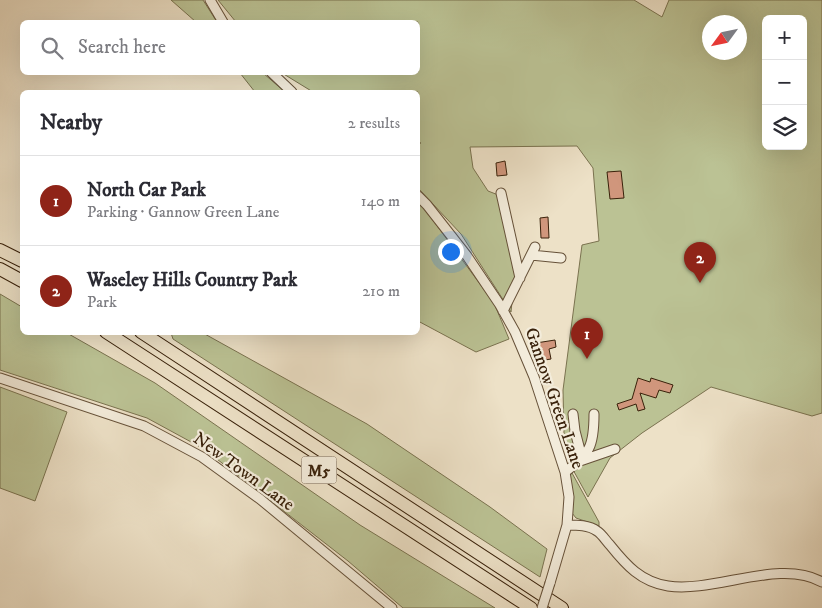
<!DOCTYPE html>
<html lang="en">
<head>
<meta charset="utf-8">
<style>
	:root { --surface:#fff; --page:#f7f7f7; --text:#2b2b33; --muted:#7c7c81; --line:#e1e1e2; --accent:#8f2418 }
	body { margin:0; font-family:"IM FELL DW Pica",serif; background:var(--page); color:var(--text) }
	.controls { position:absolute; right:15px; top:15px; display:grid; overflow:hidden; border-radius:8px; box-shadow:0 5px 20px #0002 }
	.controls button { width:45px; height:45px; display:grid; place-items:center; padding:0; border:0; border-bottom:1px solid var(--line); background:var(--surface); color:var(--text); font:25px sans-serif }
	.compass { position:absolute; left:702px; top:15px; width:45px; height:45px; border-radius:50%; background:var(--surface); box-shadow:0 5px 20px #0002; rotate:237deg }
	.you { position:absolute; left:450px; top:251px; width:18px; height:18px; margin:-12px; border:4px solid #fff; border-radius:50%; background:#1a73e8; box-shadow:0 0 0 8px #1a73e833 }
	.badge { display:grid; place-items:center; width:32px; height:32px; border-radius:50%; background:var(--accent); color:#fff; font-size:16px; font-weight:700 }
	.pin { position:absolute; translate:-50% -41px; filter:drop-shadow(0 1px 2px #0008) }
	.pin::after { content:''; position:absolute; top:26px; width:18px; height:15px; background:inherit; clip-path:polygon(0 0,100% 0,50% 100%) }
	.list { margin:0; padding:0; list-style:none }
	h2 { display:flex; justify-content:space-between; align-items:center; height:65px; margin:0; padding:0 20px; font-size:21px }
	h2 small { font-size:16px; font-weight:400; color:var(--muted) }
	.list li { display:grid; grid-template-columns:32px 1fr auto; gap:15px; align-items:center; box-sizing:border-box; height:90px; padding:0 20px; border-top:1px solid var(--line) }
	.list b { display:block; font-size:19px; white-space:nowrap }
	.list p { margin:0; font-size:16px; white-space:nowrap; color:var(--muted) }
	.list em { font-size:16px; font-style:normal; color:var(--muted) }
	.icon { flex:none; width:28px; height:28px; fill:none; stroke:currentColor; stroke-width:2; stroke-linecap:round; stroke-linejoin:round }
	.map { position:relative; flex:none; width:822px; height:608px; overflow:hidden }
	.search { position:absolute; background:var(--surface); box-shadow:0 5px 20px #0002; left:20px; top:20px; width:400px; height:55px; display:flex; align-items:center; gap:12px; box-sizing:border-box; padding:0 18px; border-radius:8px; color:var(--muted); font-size:19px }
	.panel { position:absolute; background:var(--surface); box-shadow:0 5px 20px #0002; left:20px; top:90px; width:400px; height:245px; border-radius:8px }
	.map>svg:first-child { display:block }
</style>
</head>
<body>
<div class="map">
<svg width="822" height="608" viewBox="0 0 822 608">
	<rect width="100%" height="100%" fill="#ede1c7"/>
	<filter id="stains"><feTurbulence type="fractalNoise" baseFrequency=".004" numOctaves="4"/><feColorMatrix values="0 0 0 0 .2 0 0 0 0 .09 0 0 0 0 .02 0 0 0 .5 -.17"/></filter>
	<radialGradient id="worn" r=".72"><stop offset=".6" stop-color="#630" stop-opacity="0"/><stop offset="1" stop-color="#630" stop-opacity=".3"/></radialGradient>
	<path fill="#bbc294" stroke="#7a724f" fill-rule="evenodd" d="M171 0H203L217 22H196Z
		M218 0H634L662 17 669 0H822V413L812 416 711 387 642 433 610 458 588 497 572 468 564 433 563 390 582 245 599 241 593 168 577 146 470 147 473 168 488 191 506 198 519 267 512 302 511 312 461 234 418 188V144L421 143 418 142V92H313L282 73 418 72V22H236ZM766 19H803V146H766ZM710 22H740V52H710Z
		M240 73H263L285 92H255Z
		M418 200 494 303 509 339 476 352 418 321Z
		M0 294 22 307V332L67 333 155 383 360 525 495 608H403L348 561 204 449 147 418 0 370Z
		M171 333H203L367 424 490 507 547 549 540 577 173 339Z
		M0 387 67 412 35 501 0 488Z
		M572 473 599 522V526L576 518 572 513 568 478Z"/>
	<path fill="#d0967c" stroke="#39210a" d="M505 161 507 175 497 176 496 163Z
		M621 171 624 198 610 199 607 172Z
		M548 217 549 238H541L540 218Z
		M555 340 556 347 549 349 551 359 539 361 536 343Z
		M638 378 650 382 651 378 673 385 670 393 659 390 656 398 640 393 645 409 638 411 636 404 619 410 617 404 632 399Z"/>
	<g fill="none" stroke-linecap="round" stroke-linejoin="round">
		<defs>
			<path id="minor" d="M210 0 223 22
				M271 72 292 92
				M501 193 520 278
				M418 196 427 205 467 256 500 305 515 332 534 377 565 472 569 497 567 525 550 583
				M531 255 561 258
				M503 311 535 247
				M0 378 144 426 202 457 260 499 392 608
				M573 414 575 431 582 458
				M580 461 615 449
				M565 472C590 454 594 446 594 414
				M567 525C577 525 589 525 597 531 602 534 606 541 610 545 626 565 641 582 668 586 715 593 780 558 822 582"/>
			<path id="highway" d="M0 250 22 261
				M0 269 22 281
				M106 332 531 608
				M141 332 562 608"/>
		</defs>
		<use href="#minor" stroke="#665139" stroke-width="11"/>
		<use href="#highway" stroke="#39210a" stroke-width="14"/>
		<use href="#minor" stroke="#f3ecdb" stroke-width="9"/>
		<use href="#highway" stroke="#ede1c7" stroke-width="12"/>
		<defs>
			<path id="minor-bridge" d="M542 608 550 583"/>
		</defs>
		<use href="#minor-bridge" stroke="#665139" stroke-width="11" stroke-linecap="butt"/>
		<use href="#minor-bridge" stroke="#f3ecdb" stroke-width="9"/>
	</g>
	<g text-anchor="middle" stroke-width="4.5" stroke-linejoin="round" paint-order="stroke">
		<rect fill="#f3ecdb" stroke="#715e49" stroke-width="1" x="301.5" y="456.5" width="35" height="27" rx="4"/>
		<g font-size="16" font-weight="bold" fill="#39210a">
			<text x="319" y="476">M5</text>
		</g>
		<g font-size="18" fill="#39210a" stroke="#f3ecdb">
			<text transform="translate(555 398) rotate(71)" y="6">Gannow Green Lane</text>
			<text transform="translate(244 471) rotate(36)" y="6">New Town Lane</text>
		</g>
	</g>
	<rect width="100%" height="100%" filter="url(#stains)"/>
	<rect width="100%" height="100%" fill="url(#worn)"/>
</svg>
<div class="controls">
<button>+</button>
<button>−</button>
<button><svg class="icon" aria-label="layers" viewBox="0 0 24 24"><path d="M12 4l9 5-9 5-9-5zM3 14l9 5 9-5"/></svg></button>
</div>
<svg class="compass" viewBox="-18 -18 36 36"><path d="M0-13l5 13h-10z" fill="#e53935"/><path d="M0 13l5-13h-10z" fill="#7c7c81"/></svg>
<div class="you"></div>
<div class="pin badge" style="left:587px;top:359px">1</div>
<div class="pin badge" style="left:700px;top:283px">2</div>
<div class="search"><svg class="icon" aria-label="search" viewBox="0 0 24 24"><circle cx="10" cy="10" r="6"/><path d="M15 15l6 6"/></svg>Search here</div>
<section class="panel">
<h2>Nearby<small>2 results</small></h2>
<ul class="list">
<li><span class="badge">1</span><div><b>North Car Park</b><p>Parking · Gannow Green Lane</p></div><em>140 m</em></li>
<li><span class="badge">2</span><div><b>Waseley Hills Country Park</b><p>Park</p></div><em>210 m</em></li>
</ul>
</section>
</div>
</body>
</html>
